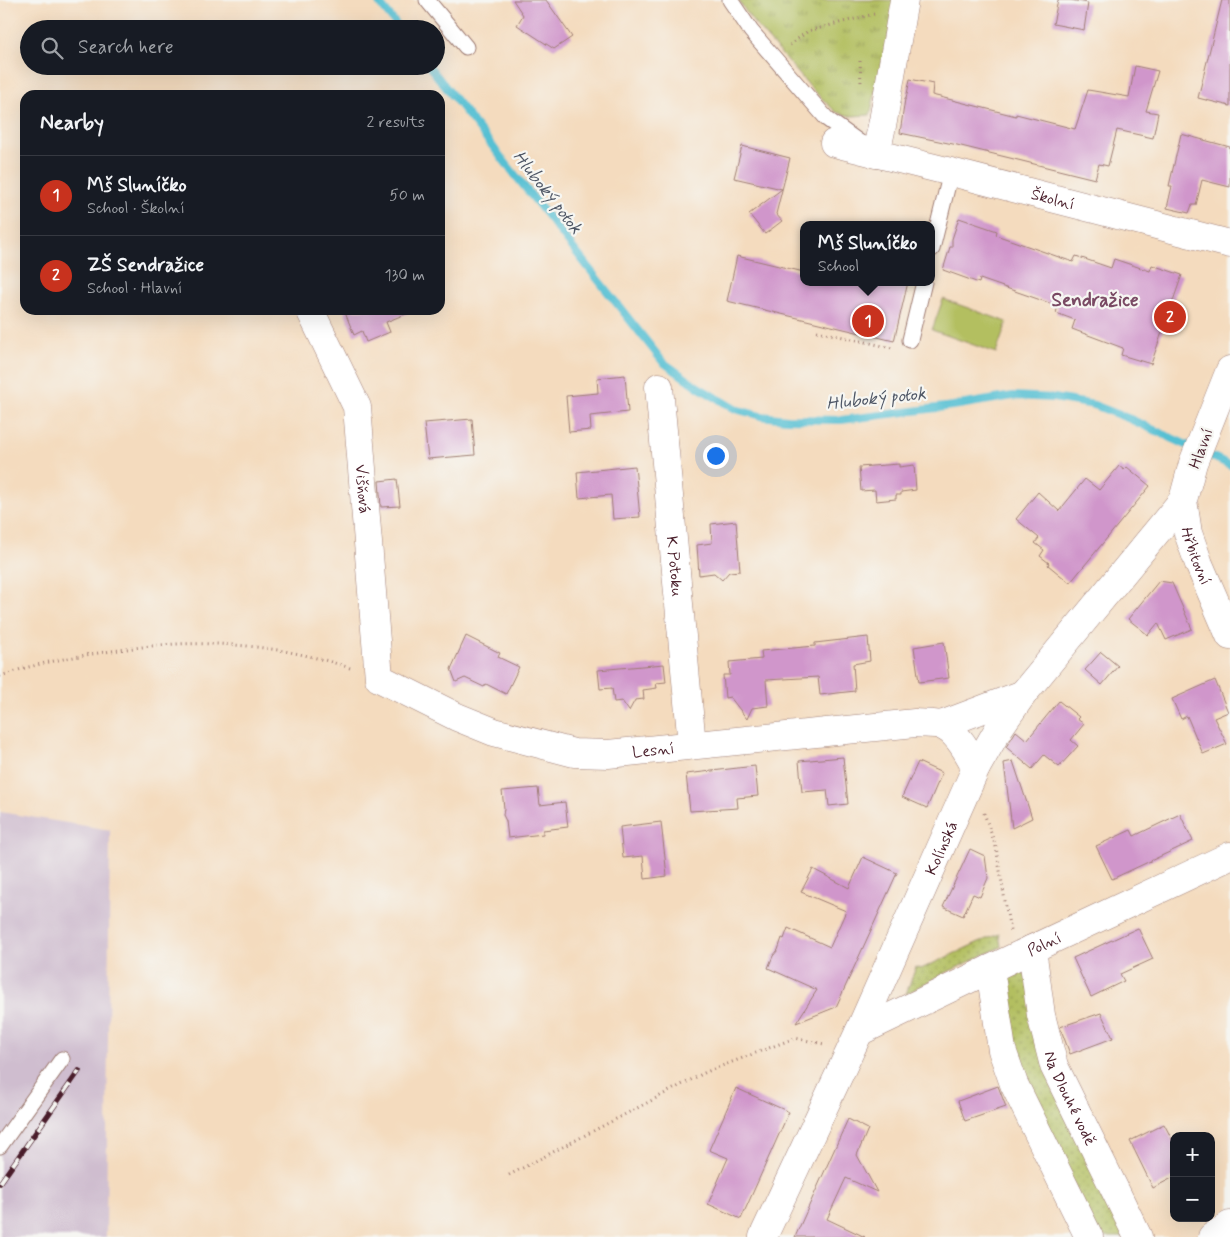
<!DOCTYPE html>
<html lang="en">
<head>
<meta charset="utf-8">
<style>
	:root { --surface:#171b24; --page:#20242c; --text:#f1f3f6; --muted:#9ea1a6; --line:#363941; --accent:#c8321e }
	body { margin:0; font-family:Mynerve,sans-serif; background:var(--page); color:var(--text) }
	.controls { position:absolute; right:15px; bottom:15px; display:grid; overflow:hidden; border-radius:10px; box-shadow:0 5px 20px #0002 }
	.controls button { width:45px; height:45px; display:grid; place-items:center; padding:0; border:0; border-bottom:1px solid var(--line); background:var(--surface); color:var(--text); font:25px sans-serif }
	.you { position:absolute; left:715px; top:455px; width:18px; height:18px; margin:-12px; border:4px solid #fff; border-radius:50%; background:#1a73e8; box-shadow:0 0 0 8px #1a73e833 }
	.badge { display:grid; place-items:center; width:32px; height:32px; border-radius:50%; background:var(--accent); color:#fff; font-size:16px; font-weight:700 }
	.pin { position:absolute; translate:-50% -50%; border:2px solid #fff; box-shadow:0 1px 5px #0006 }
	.popup { position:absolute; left:800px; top:221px; width:135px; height:65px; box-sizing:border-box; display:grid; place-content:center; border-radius:10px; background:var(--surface); filter:drop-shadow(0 1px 4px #0005); font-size:16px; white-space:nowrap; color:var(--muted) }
	.popup b { font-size:19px; color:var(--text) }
	.popup::after { content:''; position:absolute; left:50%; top:100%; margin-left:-10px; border:10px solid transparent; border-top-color:var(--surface) }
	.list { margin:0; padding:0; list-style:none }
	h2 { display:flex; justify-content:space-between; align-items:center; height:65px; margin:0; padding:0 20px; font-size:21px }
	h2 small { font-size:16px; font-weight:400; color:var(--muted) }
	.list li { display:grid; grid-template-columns:32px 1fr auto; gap:15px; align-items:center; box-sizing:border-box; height:80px; padding:0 20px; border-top:1px solid var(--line) }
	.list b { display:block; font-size:19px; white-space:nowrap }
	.list p { margin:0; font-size:16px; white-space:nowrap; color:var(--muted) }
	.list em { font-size:16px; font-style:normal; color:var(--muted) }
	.icon { flex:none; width:28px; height:28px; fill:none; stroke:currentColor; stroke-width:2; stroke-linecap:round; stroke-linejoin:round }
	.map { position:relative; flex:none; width:1230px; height:1237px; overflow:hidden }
	.search { position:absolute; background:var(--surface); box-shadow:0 5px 20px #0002; left:20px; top:20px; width:425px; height:55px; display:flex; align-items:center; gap:12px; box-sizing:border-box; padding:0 18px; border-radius:28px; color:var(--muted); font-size:19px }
	.panel { position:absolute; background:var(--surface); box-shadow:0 5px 20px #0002; left:20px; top:90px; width:425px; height:225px; border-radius:15px }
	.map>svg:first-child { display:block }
</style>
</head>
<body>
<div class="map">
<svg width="1230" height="1237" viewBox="0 0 1230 1237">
	<defs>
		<pattern id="grass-dots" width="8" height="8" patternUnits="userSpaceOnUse" patternTransform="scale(1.25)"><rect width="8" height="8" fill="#b3bf61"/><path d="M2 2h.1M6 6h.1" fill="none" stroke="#949b50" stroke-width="1.8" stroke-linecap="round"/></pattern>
		<pattern id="park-tufts" width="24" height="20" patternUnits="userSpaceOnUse" patternTransform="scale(1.25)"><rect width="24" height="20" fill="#b3bf61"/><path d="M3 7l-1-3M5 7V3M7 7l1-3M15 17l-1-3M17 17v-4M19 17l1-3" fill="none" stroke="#949b50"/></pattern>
	</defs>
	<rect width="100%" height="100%" fill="#f6f6f2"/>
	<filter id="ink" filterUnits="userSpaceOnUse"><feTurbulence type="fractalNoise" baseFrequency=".02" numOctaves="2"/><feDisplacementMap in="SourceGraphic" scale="10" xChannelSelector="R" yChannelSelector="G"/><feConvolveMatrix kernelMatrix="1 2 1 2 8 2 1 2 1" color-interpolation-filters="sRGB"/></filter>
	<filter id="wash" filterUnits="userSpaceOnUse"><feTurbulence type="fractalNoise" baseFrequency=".0096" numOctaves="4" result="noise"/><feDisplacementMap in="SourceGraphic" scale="20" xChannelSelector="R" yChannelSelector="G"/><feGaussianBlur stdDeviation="1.12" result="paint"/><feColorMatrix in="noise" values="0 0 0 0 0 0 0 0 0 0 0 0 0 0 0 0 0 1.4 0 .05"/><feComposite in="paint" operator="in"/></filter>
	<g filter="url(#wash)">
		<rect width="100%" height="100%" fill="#f4dbbe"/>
		<path fill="#cfbdcf" d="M0 812 110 830 106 1237H0Z"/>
		<path fill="url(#grass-dots)" stroke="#7e6f46" d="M999 934 1001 947 939 976 906 994 916 967 921 969 979 942Z
			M1017 971 1024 972 1133 1237H1099L1011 1054 1001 980 1007 975Z"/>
		<path fill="url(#park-tufts)" stroke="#7e6f46" d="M738 0H897L870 115 850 116 836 112 813 90 754 23Z"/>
		<path fill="#b3bf61" stroke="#7e6f46" d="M943 299 1007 322 996 353 932 330Z"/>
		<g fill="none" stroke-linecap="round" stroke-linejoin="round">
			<path stroke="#57c0d3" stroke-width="8" d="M377 0 400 29
				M429 66 663 362 698 387 735 409 761 416 787 419 841 420 953 406 1013 396 1054 398 1094 405 1130 419 1230 465"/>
		</g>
		<g id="blocks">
			<path fill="#d096cb" d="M513 0H546L572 37 554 49 517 25 523 15Z
				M1058 0H1070L1088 3 1084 30 1053 24Z
				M1222 0H1230V106L1198 98Z
				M1135 66 1158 71 1146 111 1158 113 1153 138 1117 130 1108 166 1099 164 1095 179 953 144 900 133 905 99H906L910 79 933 84 932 95 1016 116V114L1075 129 1088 90 1129 97Z
				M1181 134 1230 147V187L1202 180 1196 205H1192L1189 213 1167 208 1172 186H1169Z
				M742 146 790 158 776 214 782 221 765 234 749 214 782 189 734 178Z
				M959 218 997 231 996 235 1073 262 1076 256 1111 268 1114 259 1150 271 1152 265 1182 275 1151 364 1121 355 1123 348 1072 329 1075 320 1056 313 1058 306 980 279 979 283 943 270 950 247H952V239Z
				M737 256 804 272V282H908L894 341 727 301Z
				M344 310H412L413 311 386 322 390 332 366 342 362 331 354 335Z
				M625 375 628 412 590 416 591 430 569 432 566 396 598 393 597 378Z
				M472 419 475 455 428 459 424 423Z
				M899 464V467L914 465 916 490 901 492V495H896V499L876 501 875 490 861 491 859 467Z
				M635 466 640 517 613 519 611 495 579 498 577 472Z
				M1119 466 1124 470 1127 467 1150 486 1070 583 1048 565 1049 563 1040 556 1044 550 1035 543 1039 538 1016 519 1038 492 1059 511 1085 479 1099 490Z
				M397 479 400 506 381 507 379 481Z
				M736 521 740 571 729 572 722 580 714 573 699 575 697 545 712 543 711 524Z
				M1159 581 1172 583 1192 629 1166 640 1158 623 1148 635 1128 619Z
				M466 636 500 653 498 657 519 667 506 694 486 684 484 687 465 678 456 682 451 669Z
				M868 637 870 661 853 664 855 691 820 695 818 677 766 680 768 706 752 708 747 719 730 697 725 698 723 675H730L729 662 762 659 761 651 815 646V643Z
				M944 642 949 678 919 682 914 647Z
				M1101 652 1118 666 1102 685 1085 670Z
				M664 664 666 682 656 683 657 688 643 690 644 699 635 700 629 711 622 701 614 702 612 688 600 689 598 670Z
				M1215 680 1228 712 1214 718 1227 744 1203 754 1187 716 1181 719 1172 699Z
				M1059 701 1079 717 1077 719 1084 724 1071 740 1078 746 1059 767 1044 755 1032 769 1006 747 1016 731 1027 740Z
				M843 757 848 804 829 806 827 790 802 792 799 761Z
				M1013 761 1032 818 1012 828 1004 763Z
				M918 762 942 773 927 808 902 797Z
				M755 766 758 796 737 798 738 808 690 811 686 774Z
				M538 788 540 805 565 802 568 827 543 830V834L508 838 506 821 503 815 504 808 502 791Z
				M1180 814 1193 841 1112 879 1096 846 1131 830 1134 836Z
				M661 822 667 876 645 879 643 856 623 858 620 827Z
				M970 849 985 856 988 878 980 897 973 894 963 916 943 907Z
				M863 857 897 873 836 1007 796 1023 817 990 768 968 773 956 778 950 782 938 784 939 788 928 830 947 846 911 801 892 813 869 849 888Z
				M1138 928 1153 959 1120 974 1124 981 1091 997 1073 958Z
				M1101 1013 1113 1038 1070 1054 1060 1027Z
				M998 1086 1006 1107 965 1121 958 1101Z
				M736 1088 789 1112 741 1219 708 1204 728 1158 709 1150Z
				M848 1119 868 1129 857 1155 877 1192 846 1178 827 1219 865 1237H795Z
				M1164 1124 1174 1143V1177L1153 1188 1130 1141Z"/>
		</g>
	</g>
	<g filter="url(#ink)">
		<use href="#blocks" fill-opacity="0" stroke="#9f7d74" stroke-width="1"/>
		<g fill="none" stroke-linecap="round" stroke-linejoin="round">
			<defs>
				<path id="service" d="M427 0 466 47
					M730 0 751 31 827 119 859 142
					M932 249 951 172
					M910 340 924 282
					M0 1146 62 1059"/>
				<g id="minor">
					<path id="s1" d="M834 143 951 172 1230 244"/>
					<path d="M876 154 883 121 904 0"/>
					<path id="s2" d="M310 310 357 407 379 678 457 717 494 732 574 753 608 754 915 723C923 724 933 723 940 725 957 730 969 754 976 768"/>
					<path id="s3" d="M1230 370 1193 463 1183 500 1188 533 1199 564 1230 636"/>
					<path id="s4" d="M659 387 692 745"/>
					<path d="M941 725 1023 694"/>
					<path id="s5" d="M1032 949 1041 1015 1054 1066 1138 1237"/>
					<path d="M990 969 1002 1050 1014 1084 1089 1237"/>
					<path id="s6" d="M859 1032 1015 957 1230 856"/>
					<path id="s7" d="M763 1237 859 1032 976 768 999 728 1023 694 1183 500"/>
					<path d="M1212 1237 1230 1225"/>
				</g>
			</defs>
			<use href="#service" stroke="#9f7d74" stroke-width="17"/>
			<use href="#minor" stroke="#9f7d74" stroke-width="29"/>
			<path stroke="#9f7d74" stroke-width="3" stroke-dasharray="1 4" stroke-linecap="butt" d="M790 45 808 31 874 14
				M860 61 861 83
				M817 331 892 348
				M0 676C11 673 22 668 33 666 59 659 85 655 112 651 133 648 155 645 176 644 237 642 296 649 353 669
				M984 813 996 847 1010 931
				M509 1175 706 1072 795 1038 824 1044"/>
			<use href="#service" stroke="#fff" stroke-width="15"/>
			<use href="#minor" stroke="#fff" stroke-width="28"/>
			<defs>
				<path id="rail" d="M0 1183 79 1071"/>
			</defs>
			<use href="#rail" stroke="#4a1f2b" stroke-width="5.5"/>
			<use href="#rail" stroke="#f6f6f2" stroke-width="4" stroke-dasharray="11" stroke-linecap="butt"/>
		</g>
	</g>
	<g text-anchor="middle" stroke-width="4.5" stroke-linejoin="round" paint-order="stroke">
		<g font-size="16" fill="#4a1f2b" stroke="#f6f6f2">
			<text dy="6" stroke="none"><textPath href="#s1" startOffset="226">Školní</textPath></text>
			<text transform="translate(1200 448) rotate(-70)" y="6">Hlavní</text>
			<text dy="6" stroke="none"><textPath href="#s2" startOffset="190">Višňová</textPath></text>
			<text dy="6" stroke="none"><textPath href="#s3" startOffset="196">Hřbitovní</textPath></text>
			<text dy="6" stroke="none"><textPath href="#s4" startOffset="180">K Potoku</textPath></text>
			<text dy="6" stroke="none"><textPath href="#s2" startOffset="669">Lesní</textPath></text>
			<text dy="6" stroke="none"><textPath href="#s7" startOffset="428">Kolínská</textPath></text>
			<text dy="6" stroke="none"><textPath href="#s6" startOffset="205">Polní</textPath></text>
			<text dy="6" stroke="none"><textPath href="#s5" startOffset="155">Na Dlouhé vodě</textPath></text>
		</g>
		<g font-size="18" font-style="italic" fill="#4f5766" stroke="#f6f6f2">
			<text transform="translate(548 192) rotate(52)" y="6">Hluboký potok</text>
			<text transform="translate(876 398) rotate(-6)" y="6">Hluboký potok</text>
		</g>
		<g font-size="19" font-weight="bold" fill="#794963" stroke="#f6f6f2">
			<text x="1095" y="306">Sendražice</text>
		</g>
	</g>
</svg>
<div class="controls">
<button>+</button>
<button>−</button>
</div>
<div class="you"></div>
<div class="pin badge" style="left:868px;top:321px">1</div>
<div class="popup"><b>Mš Sluníčko</b>School</div>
<div class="pin badge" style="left:1170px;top:317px">2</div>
<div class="search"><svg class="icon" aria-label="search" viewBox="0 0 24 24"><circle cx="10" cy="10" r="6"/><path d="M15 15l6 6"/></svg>Search here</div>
<section class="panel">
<h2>Nearby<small>2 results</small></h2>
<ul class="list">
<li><span class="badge">1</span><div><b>Mš Sluníčko</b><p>School · Školní</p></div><em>50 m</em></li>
<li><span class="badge">2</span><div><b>ZŠ Sendražice</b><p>School · Hlavní</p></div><em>130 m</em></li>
</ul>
</section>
</div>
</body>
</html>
